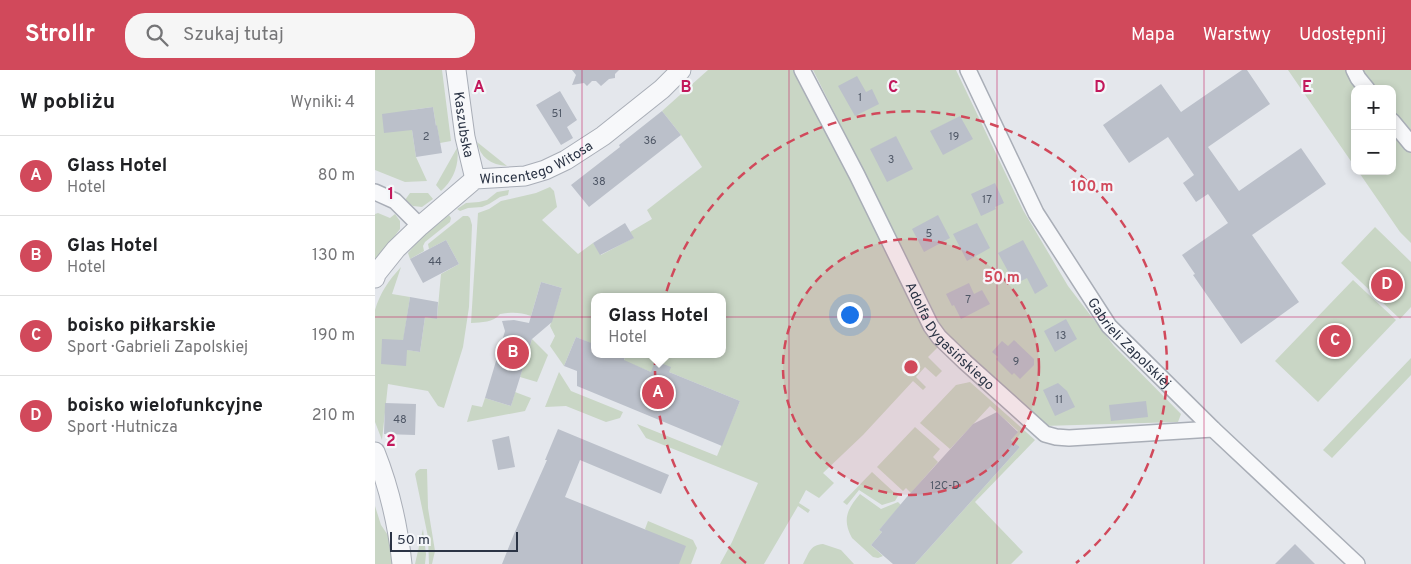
<!DOCTYPE html>
<html lang="pl">
<head>
<meta charset="utf-8">
<style>
	:root { --surface:#fff; --page:#f6f6f6; --text:#202124; --muted:#757577; --line:#e0e0e0; --accent:#d1495b }
	body { margin:0; font-family:Overpass,sans-serif; background:var(--page); color:var(--text) }
	.controls { position:absolute; right:15px; top:15px; display:grid; overflow:hidden; border-radius:10px; box-shadow:0 2px 8px #0003 }
	.controls button { width:45px; height:45px; display:grid; place-items:center; padding:0; border:0; border-bottom:1px solid var(--line); background:var(--surface); color:var(--text); font:25px sans-serif }
	.scale { position:absolute; left:15px; bottom:12px; width:128px; box-sizing:border-box; padding-left:5px; border:2px solid #2b3445; border-top:0; font-size:14px; line-height:18px; white-space:nowrap; color:#2b3445; -webkit-text-stroke:4px #f4f6f9; paint-order:stroke }
	.you { position:absolute; left:474px; top:244px; width:18px; height:18px; margin:-12px; border:4px solid #fff; border-radius:50%; background:#1a73e8; box-shadow:0 0 0 8px #1a73e833 }
	.badge { display:grid; place-items:center; width:32px; height:32px; border-radius:50%; background:var(--accent); color:#fff; font-size:16px; font-weight:700 }
	.pin { position:absolute; translate:-50% -50%; border:2px solid #fff; box-shadow:0 1px 5px #0006 }
	.popup { position:absolute; left:216px; top:223px; width:135px; height:65px; box-sizing:border-box; display:grid; place-content:center; border-radius:10px; background:var(--surface); filter:drop-shadow(0 1px 4px #0005); font-size:16px; white-space:nowrap; color:var(--muted) }
	.popup b { font-size:19px; color:var(--text) }
	.popup::after { content:''; position:absolute; left:50%; top:100%; margin-left:-10px; border:10px solid transparent; border-top-color:var(--surface) }
	.list { margin:0; padding:0; list-style:none }
	h2 { display:flex; justify-content:space-between; align-items:center; height:65px; margin:0; padding:0 20px; font-size:21px }
	h2 small { font-size:16px; font-weight:400; color:var(--muted) }
	.list li { display:grid; grid-template-columns:32px 1fr auto; gap:15px; align-items:center; box-sizing:border-box; height:80px; padding:0 20px; border-top:1px solid var(--line) }
	.list b { display:block; font-size:19px; white-space:nowrap }
	.list p { margin:0; font-size:16px; white-space:nowrap; color:var(--muted) }
	.list em { font-size:16px; font-style:normal; color:var(--muted) }
	.icon { flex:none; width:28px; height:28px; fill:none; stroke:currentColor; stroke-width:2; stroke-linecap:round; stroke-linejoin:round }
	.map { position:relative; flex:none; width:1036px; height:494px; overflow:hidden }
	header { display:flex; align-items:center; gap:30px; box-sizing:border-box; height:70px; padding:0 25px; background:var(--accent); color:#fff }
	header strong { font-size:24px }
	nav { display:flex; gap:28px; margin-inline-start:auto; font-size:18px }
	.search { width:350px; height:45px; background:var(--page); display:flex; align-items:center; gap:12px; box-sizing:border-box; padding:0 18px; border-radius:20px; color:var(--muted); font-size:19px }
	main { display:flex }
	aside { flex:1; background:var(--surface) }
	.map>svg:first-child { display:block }
</style>
</head>
<body>
<header>
<strong>Strollr</strong>
<div class="search"><svg class="icon" aria-label="search" viewBox="0 0 24 24"><circle cx="10" cy="10" r="6"/><path d="M15 15l6 6"/></svg>Szukaj tutaj</div>
<nav><a>Mapa</a><a>Warstwy</a><a>Udostępnij</a></nav>
</header>
<main>
<aside>
<h2>W pobliżu<small>Wyniki: 4</small></h2>
<ul class="list">
<li><span class="badge">A</span><div><b>Glass Hotel</b><p>Hotel</p></div><em>80 m</em></li>
<li><span class="badge">B</span><div><b>Glas Hotel</b><p>Hotel</p></div><em>130 m</em></li>
<li><span class="badge">C</span><div><b>boisko piłkarskie</b><p>Sport · Gabrieli Zapolskiej</p></div><em>190 m</em></li>
<li><span class="badge">D</span><div><b>boisko wielofunkcyjne</b><p>Sport · Hutnicza</p></div><em>210 m</em></li>
</ul>
</aside>
<div class="map">
<svg width="1036" height="494" viewBox="0 0 1036 494">
	<rect width="100%" height="100%" fill="#e4e7ec"/>
	<path fill="#c9d6c5" d="M0 0H67L76 71 65 73 62 56H61L58 37 36 40 37 60 41 87 52 111 30 112 0 100Z
		M333 0H421L564 276 553 287 567 301 561 307 550 297 541 307 551 317 548 320 538 311 488 365 448 403 459 413 444 428 431 420 424 433 435 440 433 443 423 436 389 494H345L357 472 383 413 271 368 262 354 342 386 365 331 294 302H276L249 291 251 284H347V227H219V270L218 274 201 267 189 296 175 276 180 266 175 256 187 218 166 212 156 246C145 242 137 242 125 244 118 253 107 252 96 253L103 143 114 139 126 131 161 123 175 117 179 121 182 137 167 150 203 184 218 173 226 185 258 168 255 162 277 149 272 140 327 97 306 65 287 41Z
		M438 0H581L648 140 693 216 739 276 806 344 803 352 668 356 567 258Z
		M913 0H1036V173L1025 162 983 101H1017V19H980V97Z
		M102 72 132 96C116 95 105 87 102 72Z
		M82 78C85 94 78 111 66 121L61 115Z
		M134 120 133 125 125 127 114 134 107 137 93 138 85 141 82 139 91 133 104 132 112 130 122 122Z
		M35 123H53L58 129 47 137 38 136 30 130Z
		M3 143 15 148 20 144 25 151V159L0 192V144Z
		M74 145 76 148 75 152 50 172 48 176 49 181 35 189 33 183 46 168Z
		M88 146H93L95 148 97 155 94 237 88 277 69 338 63 336 53 321 13 314 7 370 0 352V240C5 223 14 210 26 197L17 224 35 227 27 279 45 282 50 247 62 248 66 204 84 194 71 170 54 179 53 174Z
		M1000 157 1036 192V237L1025 249 966 193Z
		M978 210 1021 250 943 332 900 291Z
		M157 269 173 285 162 312 145 307Z
		M1036 288V305L957 388 948 380Z
		M184 302 196 321 248 342 245 348 231 352 191 336 170 337Z
		M595 312 660 370 600 432 648 482 636 494H540L645 377 636 370 643 361 615 336 575 379 545 353 581 315Z
		M140 322 156 328 150 341 92 352 97 335 107 337 110 328 136 336Z
		M540 357 565 379 558 387 563 392 536 423 531 418 528 421 502 397Z
		M45 399H52L53 438 60 481 57 494H54L53 467 40 404 42 401Z
		M497 402 523 426 520 431 507 435 484 420 472 435 468 432Z
		M485 424 506 439 523 432 526 435 504 460 507 462 496 475 508 486 503 488 498 487 477 468C467 450 472 439 485 424Z
		M0 436 6 455 25 483 27 494H0Z
		M273 451 318 470 322 478 316 494H304L270 459Z
		M48 459 51 484 50 494H40Z
		M448 474 466 480 479 494H428C434 483 435 475 448 474Z"/>
	<path fill="#bbc0ca" d="M197 0H244L240 4V8L234 9 226 16 221 11H217L212 16 209 13 197 15 201 5Z
		M867 0H872L895 34 833 77 864 121 926 78 951 114 877 165 924 232 866 274 818 205 820 204 807 185 853 153 833 124 821 132 808 113 819 105 793 67 754 93 728 55 786 14 806 42Z
		M482 6 491 22 497 19 504 34 480 46 463 16Z
		M185 21 202 50 192 57 198 68 186 75 161 35Z
		M58 37 61 56 62 55 67 83 41 87 37 60 9 63 7 44Z
		M287 41 306 65 214 137 196 115 245 77 244 75Z
		M585 46 598 69 568 85 555 61Z
		M521 66 538 99 512 112 495 79Z
		M620 113 629 133 620 137 621 139 606 146 596 124Z
		M563 145 575 168 549 182 537 159Z
		M250 153 259 168 225 185 218 173Z
		M602 153 615 178 592 191 578 164Z
		M71 170 84 194 48 213 35 189Z
		M648 170 673 216 660 224 652 208 640 214 623 183Z
		M166 212 187 218 177 252 157 269 136 336 110 328 130 261 127 251 139 250 154 253Z
		M594 213 599 224 607 220 615 234 586 249 579 235 577 236 571 224Z
		M35 227 63 232 62 249 50 247 45 282 32 280 31 296 6 294 7 269 28 270Z
		M691 249 702 269 680 282 669 261Z
		M201 267 219 274V284H251L249 290 276 302 280 291 296 297 294 302 365 331 347 376 202 316V301L189 296Z
		M639 270 659 289V295L645 309 639 303 637 305 621 289 623 287 617 282 627 271 633 276Z
		M683 313 692 321 700 337 680 346 668 320Z
		M771 331 773 347 736 351 734 335Z
		M10 333 41 334 40 365 9 364Z
		M622 342 643 362 636 370 645 377 540 494H518L496 475 507 462 504 460 531 428 598 354Z
		M183 359 294 405 286 424 205 390 190 427 311 476 304 494H127L139 464 172 390H170Z
		M134 366 140 397 123 400 117 370Z
		M920 474 940 494H900Z"/>
	<g fill="none" stroke-linecap="round" stroke-linejoin="round">
		<defs>
			<g id="minor">
				<path id="s1" d="M427 0 482 105 556 256 564 267 590 292 670 364 681 367 694 368 838 359"/>
				<path id="s2" d="M593 0 661 143 734 256 838 359 982 494"/>
				<path d="M979 0 983 8 992 19"/>
				<path d="M1017 51 1036 74"/>
				<path d="M0 122 20 131 45 156"/>
			</g>
			<g id="tertiary">
				<path id="s3" d="M81 0 90 67 100 109"/>
				<path id="s4" d="M0 208 1 204 21 179 45 156 100 109 150 106 170 100 191 90 228 66 287 19 306 0"/>
				<path d="M0 382C14 417 23 456 27 494"/>
			</g>
		</defs>
		<use href="#minor" stroke="#a9aeb7" stroke-width="18"/>
		<use href="#tertiary" stroke="#a9aeb7" stroke-width="21"/>
		<use href="#minor" stroke="#f7f8fa" stroke-width="15"/>
		<use href="#tertiary" stroke="#f7f8fa" stroke-width="19"/>
	</g>
	<path fill="none" stroke="#c2185b" stroke-width="1" stroke-opacity="0.55" d="M207 0V494M414 0V494M622 0V494M829 0V494M0 247H1036"/>
	<circle cx="536" cy="297" r="128" fill="#d1495b" fill-opacity=".12"/>
	<g fill="none" stroke="#d1495b" stroke-width="2.5" stroke-dasharray="9 6">
		<circle cx="536" cy="297" r="128"/>
		<path d="M371 493A256 256 0 1 1 701 493"/>
	</g>
	<g text-anchor="middle" stroke-width="4.5" stroke-linejoin="round" paint-order="stroke">
		<g font-size="11" fill="#4f5766">
			<text x="485" y="31">1</text>
			<text x="182" y="47">51</text>
			<text x="51" y="70">2</text>
			<text x="579" y="70">19</text>
			<text x="275" y="74">36</text>
			<text x="516" y="93">3</text>
			<text x="224" y="115">38</text>
			<text x="612" y="133">17</text>
			<text x="554" y="167">5</text>
			<text x="60" y="195">44</text>
			<text x="593" y="233">7</text>
			<text x="686" y="269">13</text>
			<text x="641" y="295">9</text>
			<text x="684" y="333">11</text>
			<text x="25" y="353">48</text>
			<text x="570" y="419">12C-D</text>
		</g>
		<g font-size="14" fill="#2b3445" stroke="#f4f6f9">
			<text dy="5" stroke="none"><textPath href="#s3" startOffset="55">Kaszubska</textPath></text>
			<text dy="5" stroke="none"><textPath href="#s4" startOffset="206">Wincentego Witosa</textPath></text>
			<text dy="5" stroke="none"><textPath href="#s1" startOffset="306">Adolfa Dygasińskiego</textPath></text>
			<text dy="5" stroke="none"><textPath href="#s2" startOffset="319">Gabrieli Zapolskiej</textPath></text>
		</g>
	</g>
	<g font-size="16" text-anchor="middle" font-weight="bold" fill="#c2185b" stroke="#f4f6f9" stroke-width="4.5" stroke-linejoin="round" paint-order="stroke">
		<text x="104" y="22">A</text>
		<text x="311" y="22">B</text>
		<text x="518" y="22">C</text>
		<text x="725" y="22">D</text>
		<text x="932" y="22">E</text>
		<text x="16" y="129">1</text>
		<text x="16" y="376">2</text>
	</g>
	<circle cx="536" cy="297" r="8" fill="#d1495b" stroke="#f4f6f9" stroke-width="2.5"/>
	<g font-size="15" text-anchor="middle" font-weight="bold" fill="#d1495b" stroke="#f4f6f9" stroke-width="4.5" stroke-linejoin="round" paint-order="stroke">
		<text x="717" y="121">100 m</text>
		<text x="627" y="212">50 m</text>
	</g>
</svg>
<div class="controls">
<button>+</button>
<button>−</button>
</div>
<div class="scale">50 m</div>
<div class="you"></div>
<div class="pin badge" style="left:283px;top:323px">A</div>
<div class="popup"><b>Glass Hotel</b>Hotel</div>
<div class="pin badge" style="left:138px;top:283px">B</div>
<div class="pin badge" style="left:960px;top:271px">C</div>
<div class="pin badge" style="left:1012px;top:215px">D</div>
</div>
</main>
</body>
</html>
